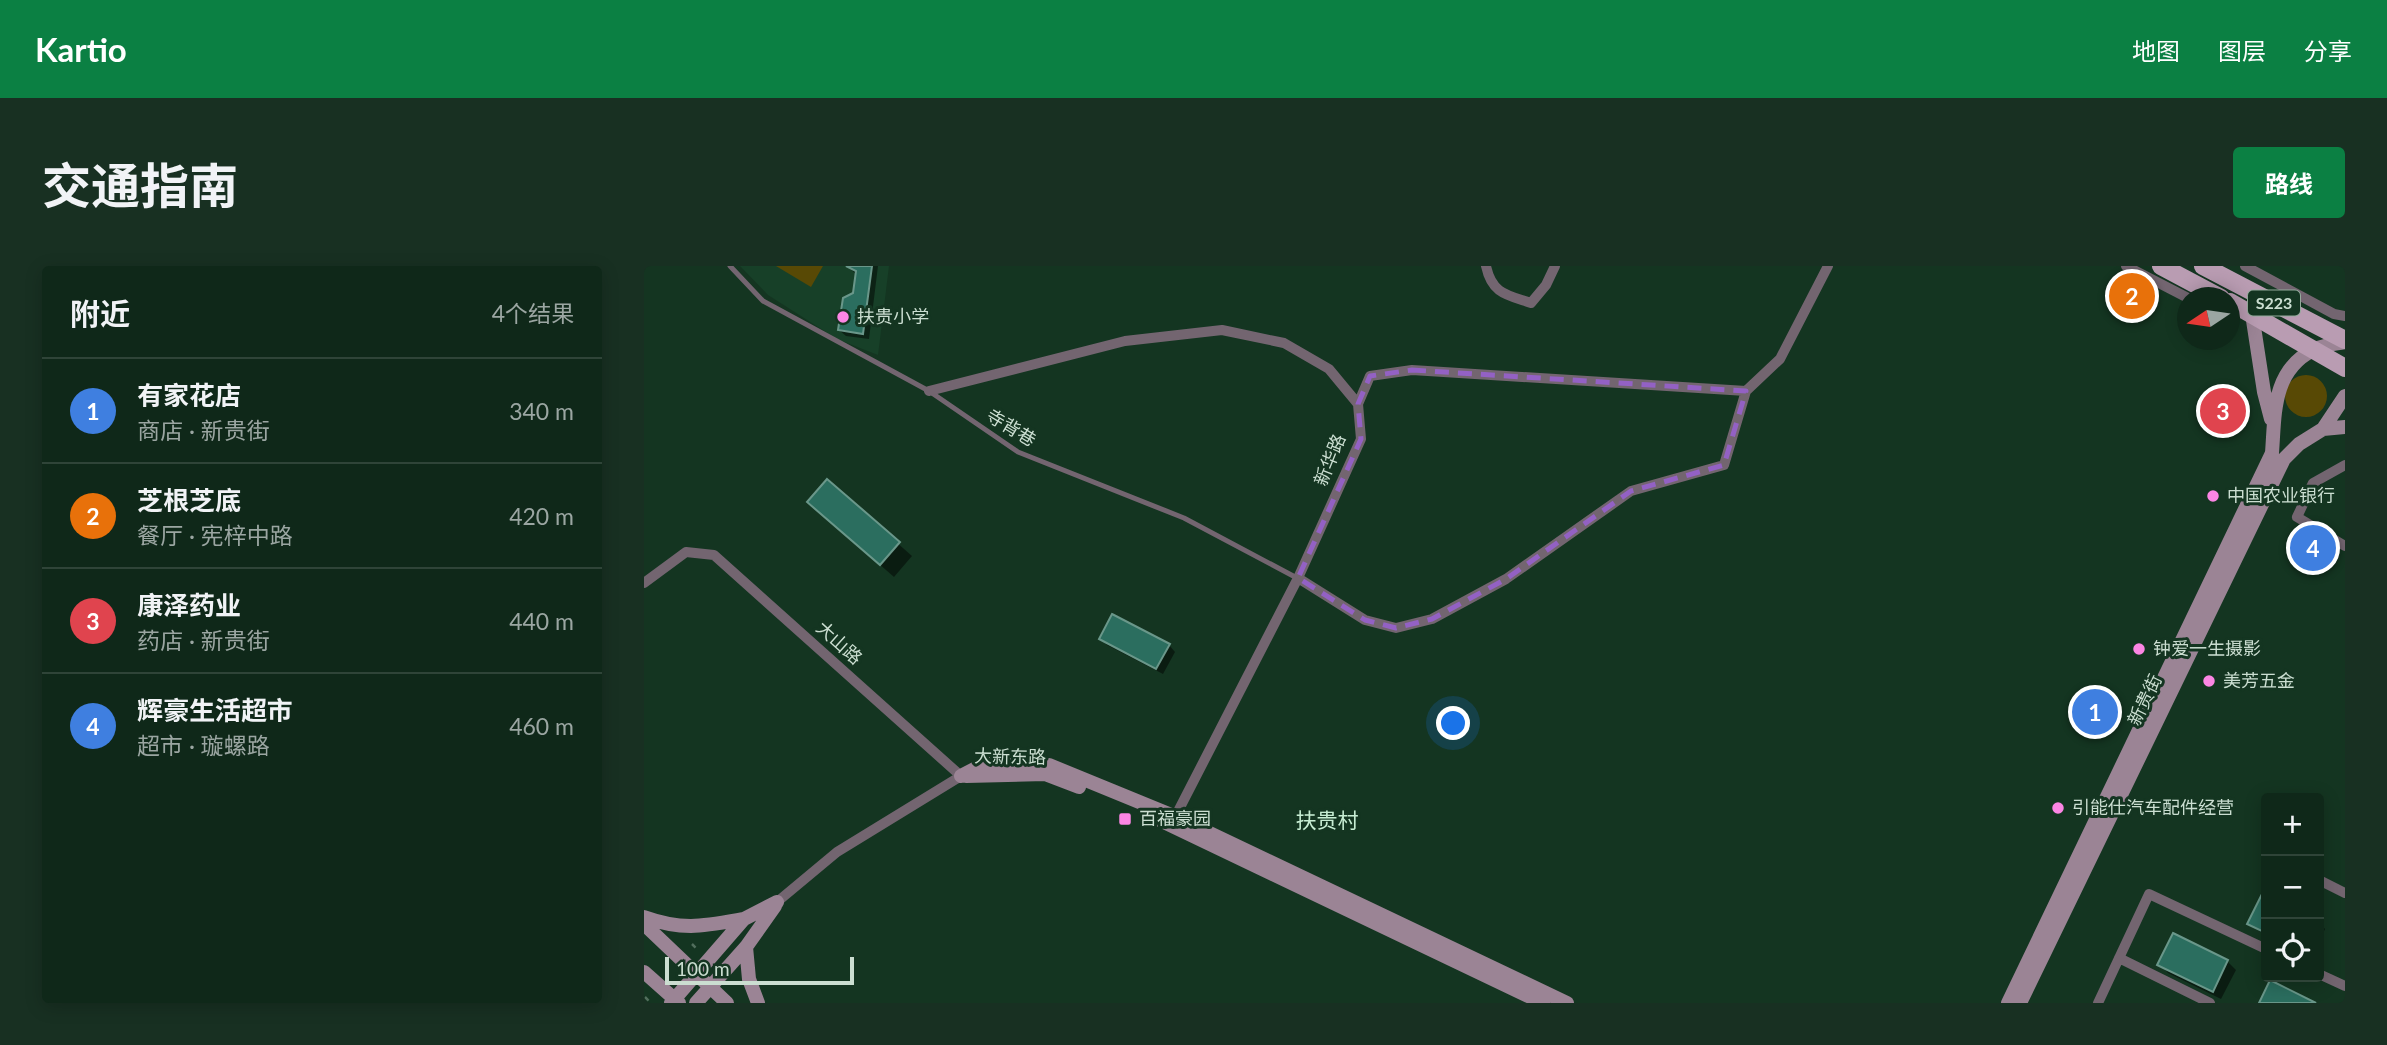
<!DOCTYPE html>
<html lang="zh">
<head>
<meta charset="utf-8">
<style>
	:root { --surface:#0f2819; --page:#183022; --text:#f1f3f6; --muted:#9ba6a2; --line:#2f4438; --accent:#0b8043 }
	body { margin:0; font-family:Lato,"Noto Sans SC",sans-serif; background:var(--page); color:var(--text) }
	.controls { position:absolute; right:21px; bottom:21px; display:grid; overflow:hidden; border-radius:7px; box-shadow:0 4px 18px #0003 }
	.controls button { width:63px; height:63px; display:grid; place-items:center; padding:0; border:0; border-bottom:2px solid var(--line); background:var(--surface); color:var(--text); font:35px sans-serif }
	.compass { position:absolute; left:1533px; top:21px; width:63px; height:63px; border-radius:50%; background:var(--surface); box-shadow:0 4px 18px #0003; rotate:257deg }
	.scale { position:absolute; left:21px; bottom:18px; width:189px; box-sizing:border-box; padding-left:7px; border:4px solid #cbded1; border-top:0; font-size:19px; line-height:24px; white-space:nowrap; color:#cbded1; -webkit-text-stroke:5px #143521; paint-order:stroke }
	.you { position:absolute; left:810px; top:458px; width:24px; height:24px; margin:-18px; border:5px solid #fff; border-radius:50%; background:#1a73e8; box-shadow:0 0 0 10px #1a73e833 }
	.badge { display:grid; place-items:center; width:46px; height:46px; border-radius:50%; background:var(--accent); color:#fff; font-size:23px; font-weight:700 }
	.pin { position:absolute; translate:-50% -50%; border:4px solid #fff; box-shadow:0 2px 7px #0006 }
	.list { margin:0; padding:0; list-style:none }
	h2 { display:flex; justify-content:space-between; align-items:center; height:91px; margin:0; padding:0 28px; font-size:30px }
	h2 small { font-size:23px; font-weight:400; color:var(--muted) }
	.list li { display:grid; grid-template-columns:46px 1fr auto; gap:21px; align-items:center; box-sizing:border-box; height:105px; padding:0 28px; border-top:2px solid var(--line) }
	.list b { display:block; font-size:26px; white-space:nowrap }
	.list p { margin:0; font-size:23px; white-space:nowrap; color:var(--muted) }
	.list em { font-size:23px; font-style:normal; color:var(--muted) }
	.icon { flex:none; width:38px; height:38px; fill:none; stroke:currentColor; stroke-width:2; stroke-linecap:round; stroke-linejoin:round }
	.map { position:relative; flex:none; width:1701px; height:737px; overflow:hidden; border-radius:7px }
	header { display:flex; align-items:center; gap:42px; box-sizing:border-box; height:98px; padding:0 35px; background:var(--accent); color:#fff }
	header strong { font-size:33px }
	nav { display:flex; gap:38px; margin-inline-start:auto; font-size:24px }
	.intro { display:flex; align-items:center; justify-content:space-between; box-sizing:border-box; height:168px; padding:0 42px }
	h1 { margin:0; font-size:49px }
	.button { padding:18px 32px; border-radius:7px; background:var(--accent); color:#fff; font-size:24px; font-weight:700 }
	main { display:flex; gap:42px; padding:0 42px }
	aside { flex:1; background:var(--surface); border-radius:7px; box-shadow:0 4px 18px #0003 }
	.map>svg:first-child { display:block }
</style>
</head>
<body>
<header>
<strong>Kartio</strong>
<nav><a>地图</a><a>图层</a><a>分享</a></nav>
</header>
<div class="intro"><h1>交通指南</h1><a class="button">路线</a></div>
<main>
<aside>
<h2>附近<small>4个结果</small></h2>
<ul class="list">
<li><span class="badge" style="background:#3f7fe0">1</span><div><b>有家花店</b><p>商店 · 新贵街</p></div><em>340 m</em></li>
<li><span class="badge" style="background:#e8710a">2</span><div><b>芝根芝底</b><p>餐厅 · 宪梓中路</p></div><em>420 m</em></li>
<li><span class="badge" style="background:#e0444e">3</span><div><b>康泽药业</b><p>药店 · 新贵街</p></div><em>440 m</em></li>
<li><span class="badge" style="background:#3f7fe0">4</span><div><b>辉豪生活超市</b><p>超市 · 璇螺路</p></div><em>460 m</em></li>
</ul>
</aside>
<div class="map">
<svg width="1701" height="737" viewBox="0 0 1701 737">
	<rect width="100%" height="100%" fill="#143521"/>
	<path fill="#174028" d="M96 0H245L234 89 193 73 124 29Z"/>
	<path fill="#584905" d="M132 0H179L167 21Z
		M1641 130a21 21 0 1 1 42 0a21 21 0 1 1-42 0Z"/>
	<path fill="#0007" d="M234 0 225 73 202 70 195 64 210 28 213 9 203 0Z
		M183 215 268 290 250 311 178 248Z
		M457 373 525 379 531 386 519 408 463 379Z
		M1620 628 1622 629V670L1605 657Z
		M1675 656 1681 663 1675 676Z
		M1530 669 1583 695 1592 704 1577 733 1524 707 1516 698Z"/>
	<path fill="#2b6e5f" stroke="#6a978a" stroke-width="2" d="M202 0H228L219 68 194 64 199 32 209 27 212 5Z
		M183 213 256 276 236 299 163 236Z
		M468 348 526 378 512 403 455 373Z
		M1619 626 1622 627V667L1603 658Z
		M1529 667 1584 694 1569 726 1513 699Z
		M1626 714 1672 737H1615Z"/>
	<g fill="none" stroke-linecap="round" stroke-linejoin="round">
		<path stroke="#516e5c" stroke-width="2.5" stroke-dasharray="5 3.5" stroke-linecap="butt" d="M48 678 54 684
			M1 731 7 737"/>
		<path stroke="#736570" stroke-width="5" d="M86 0 119 35 285 125 374 186 540 252 653 312"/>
		<path stroke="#736570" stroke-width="10" d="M842 0C848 28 863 29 887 37L902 19 911 0
			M1482 0 1544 32
			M1601 0 1690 48 1701 50
			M285 125 481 75 578 64 640 77 685 103 714 138 717 173 654 312 528 557
			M714 138 726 110 768 104 1102 125
			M1701 199 1669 217 1653 251 1701 280
			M654 312 721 354 752 362 788 353 862 313 987 225 1080 199 1102 125 1136 93 1184 0
			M0 317 42 286 70 289 317 510 193 586 133 636
			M1675 614 1701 627
			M1475 692 1566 737
			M1675 708 1701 720
			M1454 737 1505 628 1622 683"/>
		<path stroke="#9b8495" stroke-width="14" d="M1608 48 1620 126 1627 153
			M1679 163 1701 161
			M317 510 340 498 405 499 532 551 923 737
			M322 510 401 508 435 521
			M503 548 899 737
			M0 651C39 665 60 660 100 653
			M0 658 83 737
			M102 681 105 713 114 737
			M0 706 35 737
			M27 737 100 653 133 636
			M52 737 102 681 131 640
			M1364 737 1628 187C1631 148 1628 105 1669 84 1678 79 1691 78 1701 76
			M1376 737 1640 193 1655 178 1679 163 1701 130"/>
		<path stroke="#b99cb2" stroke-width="18" d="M1517 0 1577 32
			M1559 0 1701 74
			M1586 36 1701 102"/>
	</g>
	<path fill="none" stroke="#9361c4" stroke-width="5" stroke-dasharray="14 9" stroke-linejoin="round" d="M768 104 1102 125 1080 199 987 225 862 313 788 353 752 362 721 354 654 312 717 173 714 138 726 110Z"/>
	<g fill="#fc86e4" stroke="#143521" stroke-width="2.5">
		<circle cx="199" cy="51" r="7"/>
		<circle cx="1569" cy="230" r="7"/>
		<circle cx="1495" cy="383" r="7"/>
		<circle cx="1565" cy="415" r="7"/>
		<circle cx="1414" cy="542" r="7"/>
		<rect x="474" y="546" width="14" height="14" rx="3.5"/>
	</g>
	<g text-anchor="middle" stroke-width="6" stroke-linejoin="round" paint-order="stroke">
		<rect fill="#143521" stroke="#94ab9c" stroke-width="2" x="1604" y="24.5" width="52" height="25" rx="5"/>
		<g font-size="16" font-weight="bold" fill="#cbded1">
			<text x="1630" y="43">S223</text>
		</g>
		<g font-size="18" fill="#cbded1" stroke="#143521" text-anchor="start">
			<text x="213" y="57">扶贵小学</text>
			<text x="1583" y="236">中国农业银行</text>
			<text x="1509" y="389">钟爱一生摄影</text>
			<text x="1579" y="421">美芳五金</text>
			<text x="1428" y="548">引能仕汽车配件经营</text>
			<text x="495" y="559">百福豪园</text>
		</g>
		<g font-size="18" fill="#cbded1" stroke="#143521">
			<text transform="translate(367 162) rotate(31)" y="6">寺背巷</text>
			<text transform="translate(686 194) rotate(-68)" y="6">新华路</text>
			<text transform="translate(195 377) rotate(42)" y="6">大山路</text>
			<text transform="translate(1501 434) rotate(-64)" y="6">新贵街</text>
			<text transform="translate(366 491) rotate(1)" y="6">大新东路</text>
		</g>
		<g font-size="21" fill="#c7edd3" stroke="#143521">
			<text x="683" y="562">扶贵村</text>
		</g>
	</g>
</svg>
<div class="controls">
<button>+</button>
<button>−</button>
<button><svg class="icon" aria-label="locate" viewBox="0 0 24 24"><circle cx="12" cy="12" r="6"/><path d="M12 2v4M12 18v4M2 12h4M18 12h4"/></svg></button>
</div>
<svg class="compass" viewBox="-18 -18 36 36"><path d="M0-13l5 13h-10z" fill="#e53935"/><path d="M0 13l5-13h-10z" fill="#9ba6a2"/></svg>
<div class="scale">100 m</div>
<div class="you"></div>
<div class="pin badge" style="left:1451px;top:446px;background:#3f7fe0">1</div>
<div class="pin badge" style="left:1488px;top:30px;background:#e8710a">2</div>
<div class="pin badge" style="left:1579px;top:145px;background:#e0444e">3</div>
<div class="pin badge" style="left:1669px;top:282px;background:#3f7fe0">4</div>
</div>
</main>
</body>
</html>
